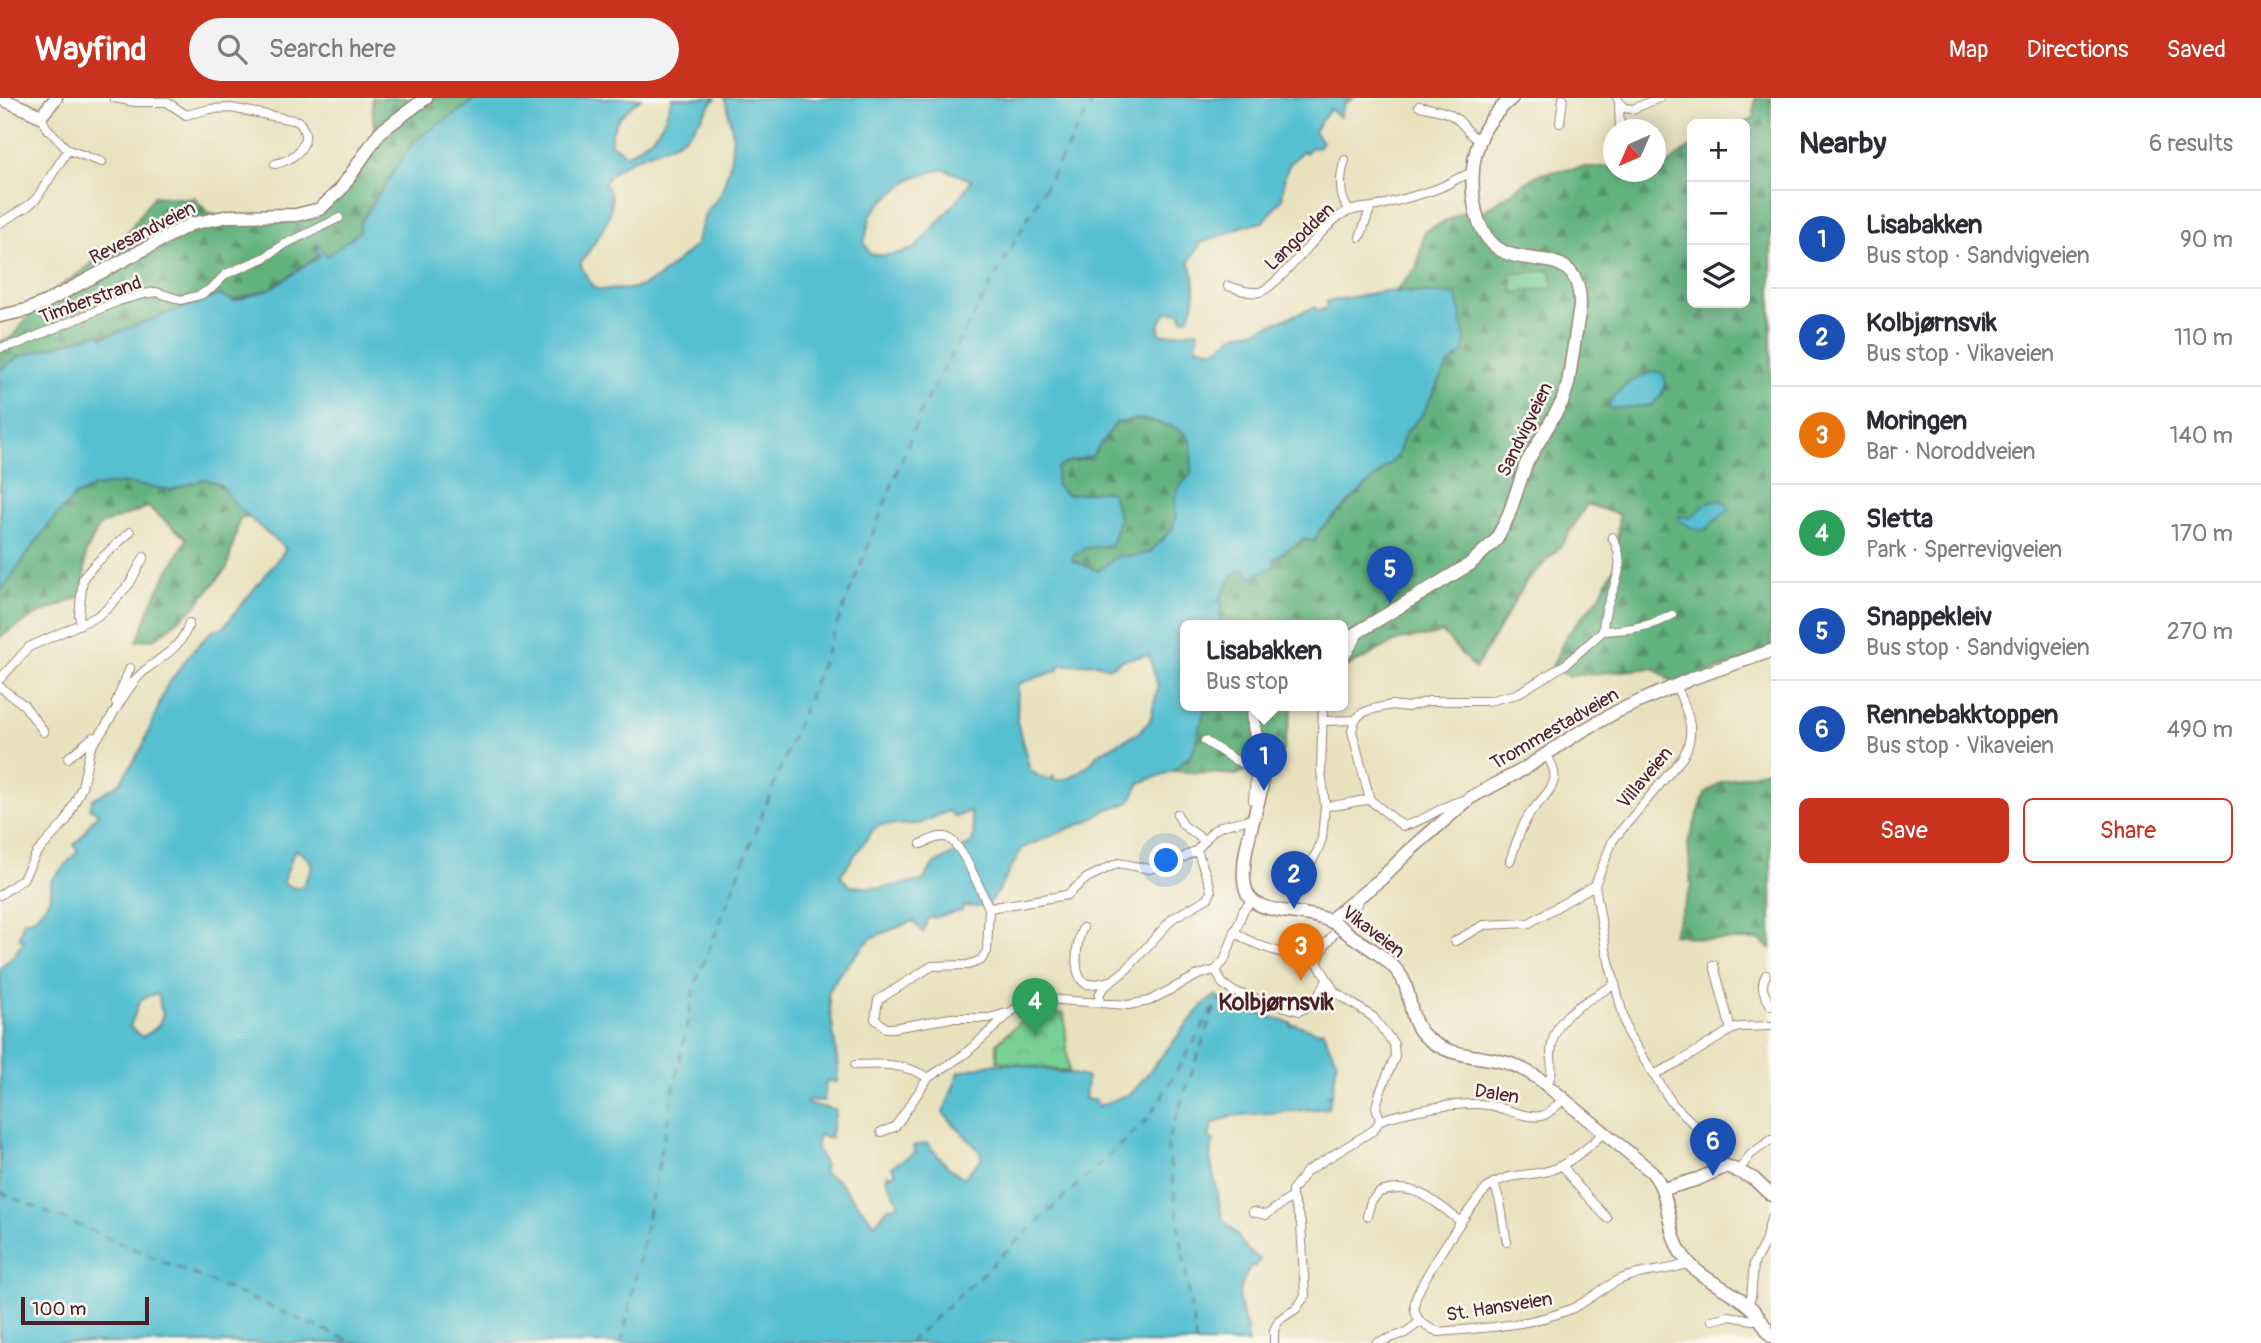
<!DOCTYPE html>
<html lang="en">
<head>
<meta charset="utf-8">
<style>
	:root { --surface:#fff; --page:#f2f2f3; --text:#2b2b33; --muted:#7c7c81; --line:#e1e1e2; --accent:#c8321e }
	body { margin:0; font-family:Pangolin,sans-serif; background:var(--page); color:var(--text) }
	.controls { position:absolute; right:21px; top:21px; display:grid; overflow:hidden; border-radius:10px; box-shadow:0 4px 18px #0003 }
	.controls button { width:63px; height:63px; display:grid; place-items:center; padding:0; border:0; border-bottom:2px solid var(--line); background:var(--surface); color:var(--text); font:35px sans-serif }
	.compass { position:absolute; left:1603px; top:21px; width:63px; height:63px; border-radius:50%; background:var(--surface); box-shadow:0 4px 18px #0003; rotate:225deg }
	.scale { position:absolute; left:21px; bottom:18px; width:128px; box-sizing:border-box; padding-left:7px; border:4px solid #4a1f2b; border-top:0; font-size:19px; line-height:24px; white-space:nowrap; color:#4a1f2b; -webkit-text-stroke:5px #fbf7ec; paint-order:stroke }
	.you { position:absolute; left:1167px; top:763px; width:24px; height:24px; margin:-18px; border:5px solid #fff; border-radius:50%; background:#1a73e8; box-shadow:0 0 0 10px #1a73e833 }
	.badge { display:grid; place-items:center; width:46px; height:46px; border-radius:50%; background:var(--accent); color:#fff; font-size:23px; font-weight:700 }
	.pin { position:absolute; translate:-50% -58px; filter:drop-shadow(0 2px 4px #0008) }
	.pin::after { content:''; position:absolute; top:37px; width:24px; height:21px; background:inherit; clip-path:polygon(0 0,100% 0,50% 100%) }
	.popup { position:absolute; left:1180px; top:522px; width:168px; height:91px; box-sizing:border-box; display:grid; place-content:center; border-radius:10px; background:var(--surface); filter:drop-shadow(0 2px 5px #0005); font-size:23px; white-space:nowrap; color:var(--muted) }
	.popup b { font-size:26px; color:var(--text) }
	.popup::after { content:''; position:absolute; left:50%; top:100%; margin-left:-14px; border:14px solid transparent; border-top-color:var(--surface) }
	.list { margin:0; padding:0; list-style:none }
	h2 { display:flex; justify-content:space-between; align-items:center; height:91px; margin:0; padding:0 28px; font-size:30px }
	h2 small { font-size:23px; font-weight:400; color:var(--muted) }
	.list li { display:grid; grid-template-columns:46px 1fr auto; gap:21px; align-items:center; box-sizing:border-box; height:98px; padding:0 28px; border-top:2px solid var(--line) }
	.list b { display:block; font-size:26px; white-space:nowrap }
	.list p { margin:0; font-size:23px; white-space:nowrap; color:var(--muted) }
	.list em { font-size:23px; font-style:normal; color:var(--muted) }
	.actions { display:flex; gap:14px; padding:21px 28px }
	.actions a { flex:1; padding:16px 0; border:2px solid var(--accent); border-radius:10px; text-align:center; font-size:24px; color:var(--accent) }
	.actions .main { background:var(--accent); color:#fff }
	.icon { flex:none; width:38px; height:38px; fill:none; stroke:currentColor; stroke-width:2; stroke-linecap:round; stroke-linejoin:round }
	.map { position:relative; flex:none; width:1771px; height:1245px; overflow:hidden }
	header { display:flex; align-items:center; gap:42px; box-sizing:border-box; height:98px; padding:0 35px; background:var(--accent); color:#fff }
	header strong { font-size:33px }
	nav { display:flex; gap:38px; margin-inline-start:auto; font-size:24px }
	.search { width:490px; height:63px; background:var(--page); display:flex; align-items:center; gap:18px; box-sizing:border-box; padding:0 24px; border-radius:38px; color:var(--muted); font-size:26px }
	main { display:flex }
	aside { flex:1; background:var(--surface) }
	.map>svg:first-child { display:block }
</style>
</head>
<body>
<header>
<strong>Wayfind</strong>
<div class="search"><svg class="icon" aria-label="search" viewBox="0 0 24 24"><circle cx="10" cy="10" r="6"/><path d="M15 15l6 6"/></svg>Search here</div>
<nav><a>Map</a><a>Directions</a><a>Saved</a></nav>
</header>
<main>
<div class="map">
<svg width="1771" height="1245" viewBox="0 0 1771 1245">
	<defs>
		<pattern id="forest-firs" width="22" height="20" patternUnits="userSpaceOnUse" patternTransform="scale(1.75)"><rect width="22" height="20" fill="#62b27e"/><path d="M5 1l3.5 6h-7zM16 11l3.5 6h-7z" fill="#539067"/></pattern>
		<pattern id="park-crowns" width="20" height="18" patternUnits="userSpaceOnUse" patternTransform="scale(1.75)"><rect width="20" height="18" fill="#79d095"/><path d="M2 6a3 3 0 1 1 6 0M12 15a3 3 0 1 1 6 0" fill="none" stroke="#6ab281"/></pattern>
	</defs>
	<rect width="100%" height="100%" fill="#fbf7ec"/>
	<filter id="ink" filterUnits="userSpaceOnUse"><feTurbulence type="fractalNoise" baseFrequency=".0143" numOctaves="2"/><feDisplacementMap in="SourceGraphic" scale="14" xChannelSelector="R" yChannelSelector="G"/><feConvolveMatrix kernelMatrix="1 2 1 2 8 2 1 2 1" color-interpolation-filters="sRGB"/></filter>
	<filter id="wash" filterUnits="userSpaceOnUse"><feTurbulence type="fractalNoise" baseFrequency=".00686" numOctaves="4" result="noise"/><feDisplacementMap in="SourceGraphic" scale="28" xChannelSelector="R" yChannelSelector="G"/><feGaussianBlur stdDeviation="1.57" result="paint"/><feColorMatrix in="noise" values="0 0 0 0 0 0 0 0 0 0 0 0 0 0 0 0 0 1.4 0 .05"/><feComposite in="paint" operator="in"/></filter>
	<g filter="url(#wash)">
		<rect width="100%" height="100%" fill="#e8e2bf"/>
		<path fill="url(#forest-firs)" stroke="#566854" stroke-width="2" fill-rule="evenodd" d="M372 0H475L360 134 331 156 326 158 319 149 320 157 270 191 101 240 100 235 19 259 0 272V244L12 239 44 200 86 170 124 139 154 98 193 101 194 99 206 113 232 125 311 118 375 48Z
			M1755 0H1771V552L1676 587 1654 570 1568 578 1552 568 1567 537 1599 499 1615 468 1619 417 1587 406 1561 448 1526 484 1475 571 1442 534C1430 541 1417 538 1404 541 1384 545 1365 564 1343 569V527H1219L1222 505 1218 504 1234 476 1246 471 1251 480 1273 461 1305 441 1315 443 1319 432 1397 359 1405 335 1421 318 1448 267 1464 254 1457 197 1396 193 1417 169 1424 134 1471 110 1476 118 1539 76 1584 69H1613L1614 74H1656V69H1666L1682 54 1692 49V205H1745V26H1741L1754 20ZM1631 283 1666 286 1662 297 1652 307 1628 286Z
			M1137 321C1153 324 1188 326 1191 347 1193 356 1191 367 1191 376L1180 388 1175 399 1176 417 1172 432 1150 454 1137 458H1118L1098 473 1071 462 1072 459 1086 450 1111 447 1089 394 1081 396H1065L1056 387V370L1068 363H1077L1116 325Z
			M205 380C224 385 235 407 250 420H240L227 470 195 509 156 540 137 543 156 495 187 441 148 409 100 427 86 454 83 498 36 517 0 539V494L49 426 75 398 94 389 125 385 171 392Z
			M1206 607H1293L1283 653 1237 677 1173 673 1189 656Z
			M1771 671V851L1759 842H1709L1673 836 1691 789 1688 744 1705 696 1721 684Z"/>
		<path fill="url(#park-crowns)" stroke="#627860" stroke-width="2" d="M1064 915 1069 974 997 963V945L1027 917Z"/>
		<path fill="#79d095" stroke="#627860" stroke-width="2" d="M1551 172 1553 190 1513 195 1511 176Z"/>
		<path fill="#56c0d1" stroke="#50707e" stroke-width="2" fill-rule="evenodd" d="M475 0H641C625 14 609 24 611 47L620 51 626 57C654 41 663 32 672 0H716C704 13 696 32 680 42 654 57 620 58 604 86 626 108 593 145 580 166L592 188 599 192 629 191 642 188 659 179 695 148 706 114 721 96 730 66 733 37 727 6 724 0H1354L1344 5 1340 19 1330 11 1314 33 1322 44 1317 50 1311 49 1306 55 1302 53 1289 67 1285 77 1282 101 1263 124 1244 128 1201 145 1189 164C1198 183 1196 199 1189 219L1183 221 1180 214H1167L1160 224 1159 234 1163 237 1198 233 1196 249C1201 249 1208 251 1214 251 1228 249 1227 233 1251 234L1315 209 1317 213 1328 210 1326 204 1384 193 1457 197 1465 241 1464 254 1448 267 1421 318 1405 335 1397 359 1319 432 1315 443 1304 441 1273 461 1275 468 1250 480 1245 471 1234 476 1218 503 1222 505 1219 527H1185V607H1206L1193 653 1187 664 1188 658 1175 672 1140 685 1129 705 1108 711 1090 722 1022 750 999 792 986 809 963 808 962 813 927 821 923 835 913 823 871 840 839 876 828 895 838 970 837 984 826 983 824 1003 808 1002 807 1006 836 1012 830 1040 819 1037C814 1049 819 1057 825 1067L823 1075 836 1081 875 1126 890 1108 893 1110 899 1105 886 1081 888 1076 891 1078 896 1075 892 1068 916 1054 913 1048 927 1045 947 1068 964 1080 982 1060 981 1054 943 1015 959 974 992 966H1017L1082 978 1087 980 1085 1001 1096 1003 1098 1008 1132 995 1202 908 1215 898H1219L1218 903 1224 901 1225 906 1291 925V928L1295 926 1317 934 1322 932 1337 964 1332 997H1327L1331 999 1328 1010 1232 1018 1212 1026 1209 1041 1214 1042 1210 1060 1223 1123C1239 1132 1242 1153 1260 1161L1256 1169 1251 1167C1235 1196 1236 1203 1248 1233L1246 1234 1248 1245H0V870L16 855 19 848H21L24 842 19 840 24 822H32C43 811 54 800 51 783L78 753 74 747C85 738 88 726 98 715L90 711 93 701 120 685 143 648 166 589 192 554 214 531H222L286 451 238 410 221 387 205 381 171 392 125 385 94 389 75 398 49 426 0 494V272L19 259 100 235 102 240 219 197 234 203 270 191 320 158 315 152 319 148 326 158 330 156 359 134 360 125 414 43 471 5ZM943 71 971 82 958 102 915 150C902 156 884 159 870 156L864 145 871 116 882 104 914 79ZM1137 321C1153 324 1188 326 1191 347 1193 356 1191 367 1191 376L1180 388 1175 399 1176 417 1172 432 1150 454 1137 458H1118L1098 473 1072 462V459L1086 450 1111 447 1119 422 1112 394C1097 390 1081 398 1065 396L1056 387 1057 370 1068 364 1092 358 1116 325ZM1149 557 1158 588 1150 623 1138 635 1097 656 1091 665 1070 680 1054 683V678L1050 681 1040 679 1030 672 1017 624 1018 586 1059 572 1060 567 1097 565 1108 570 1125 561ZM948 713 956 719 970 713 974 734 972 745 933 767 923 783 881 790 850 788 840 778 873 732 881 727 919 726ZM295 751 309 761 312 768 303 788 293 790 283 784ZM156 896 159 898 160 909 163 915C160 929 154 933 142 939L130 929 138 907 144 899Z
			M1657 273 1664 277C1667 291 1661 298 1652 307L1610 311 1609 305C1621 287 1637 279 1657 273Z
			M1722 402 1730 412C1703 425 1714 444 1678 422L1679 418 1690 420 1710 403Z"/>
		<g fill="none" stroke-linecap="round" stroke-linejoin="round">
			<path stroke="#4e5765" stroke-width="2" stroke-dasharray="9 7" stroke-linecap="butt" d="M0 1094 355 1245
				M622 1245 695 887 923 308 1095 0
				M908 1245 1149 1020 1218 903
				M1196 1245 1167 1044 1216 907"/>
		</g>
	</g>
	<g filter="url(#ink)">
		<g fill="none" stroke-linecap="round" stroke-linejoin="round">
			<defs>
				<path id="street" d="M114 0 135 4H167L186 17 210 11 231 10 298 23C316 42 296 62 275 66
					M1617 0 1624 10 1633 11 1659 0
					M1619 5 1620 32
					M1419 8C1432 11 1448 13 1458 22 1466 29 1470 38 1479 42
					M41 18 46 29 68 52 102 64
					M1560 25 1563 0
					M1609 56 1614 51
					M1345 62C1340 77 1338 99 1349 112
					M0 125 28 108 36 101 68 52
					M1360 139 1370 111
					M1228 188C1239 191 1248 196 1259 194 1278 190 1319 131 1341 117 1352 109 1369 111 1382 107 1401 101 1421 97 1439 90 1451 85 1461 77 1473 75
					M0 250 20 245 119 203 144 196 156 194 181 202 200 197 212 190 226 176 264 160 283 147 339 120
					M81 526 79 517 83 480 95 466 130 434
					M1603 533C1627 532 1651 529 1672 517
					M1343 562 1356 542 1358 534
					M0 581 29 549 96 519 108 510 130 485 144 459
					M1676 587C1687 614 1698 632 1683 659L1613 742 1595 787 1606 852 1628 936 1672 1005 1717 1049 1724 1068
					M0 589 24 607 44 634
					M116 604 130 570
					M1323 623 1355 622
					M1205 643 1235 662 1251 669 1255 677 1253 702
					M68 660 93 639
					M1467 701C1444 705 1425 724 1403 728L1370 702 1352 633 1355 622 1362 615 1373 611 1392 607 1407 609 1429 603H1488L1517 596 1566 566 1603 533C1603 497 1633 474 1612 439
					M1325 707C1337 710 1354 702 1370 702
					M1177 716 1183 727 1204 742
					M921 746C929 743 940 736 948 740 962 746 982 795 989 810
					M1510 763C1515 749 1519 734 1526 722 1539 698 1569 688 1546 657
					M1294 795 1318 752 1322 740 1325 707 1321 672 1323 607
					M0 797 23 781 36 756 66 723 82 689 90 652 93 646C111 624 125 590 144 573 162 558 182 550 189 525
					M1252 802 1243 813 1224 863 1216 872 1198 877 1149 903 1128 907 1033 900 1021 906 1011 914 989 920H951L893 930H886L875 921 878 902 932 868 968 867 981 862 987 853 989 810 1067 797 1087 780 1118 765 1150 771 1182 760 1197 752 1213 733 1221 728 1246 722 1254 723
					M1083 830C1076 841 1071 882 1088 886 1095 887 1104 884 1110 883
					M1234 833C1258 852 1288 855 1317 864L1335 894 1373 919 1394 946 1395 959 1380 994 1376 1009 1380 1022 1374 1032 1307 1073 1292 1092V1099L1301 1125 1305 1198 1296 1211 1279 1222 1274 1232V1245
					M1455 843 1484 827 1529 825 1595 787
					M1317 864 1325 847 1357 806
					M1714 867 1731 932
					M1216 872 1222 885 1234 894 1299 913C1314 908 1321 894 1327 882
					M1766 877C1759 889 1765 897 1771 908
					M1100 904 1099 897 1103 890 1127 871 1173 820 1208 800 1211 794 1210 788 1197 752
					M855 967C881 966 906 965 928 980
					M1653 977 1681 963 1731 932 1739 929 1771 928
					M1546 987C1554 977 1551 967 1551 955 1553 915 1585 905 1615 886
					M1380 1022C1408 1013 1459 1003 1488 1007 1504 1009 1525 1021 1541 1018 1550 1016 1557 1007 1563 1001
					M881 1034 895 1029 928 980 965 956 1009 916
					M1603 1035C1589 1049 1570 1065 1551 1072 1531 1079 1508 1074 1490 1088 1475 1099 1418 1186 1415 1204 1412 1221 1425 1229 1439 1234 1483 1230 1529 1228 1571 1211 1589 1203 1603 1189 1621 1181 1643 1172 1668 1174 1689 1165
					M1562 1067 1577 1087 1607 1120
					M1739 1072 1751 1056 1771 1042
					M1493 1085C1503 1104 1502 1123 1507 1144
					M1253 1114 1266 1117 1292 1099
					M1367 1118 1371 1103 1380 1094C1416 1083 1435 1104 1461 1124
					M1748 1206 1751 1200 1754 1165 1765 1144 1771 1120
					M1712 1222 1729 1218 1753 1222 1760 1221
					M1376 1245 1405 1235 1420 1224"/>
				<path id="secondary" d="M0 0 41 18 56 0
					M0 218 27 212 46 204 191 126 229 118 296 117 320 111 341 91 380 34 426 0
					M1343 543 1470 466 1496 442 1508 419 1526 366 1562 304 1568 286 1580 208C1581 143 1523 173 1495 148 1469 126 1468 71 1480 42 1486 25 1499 11 1512 0
					M1254 607C1250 638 1267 659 1261 692 1256 717 1231 782 1252 802 1268 817 1313 812 1334 825
					M1330 822 1381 781 1408 754 1470 700 1524 671 1575 637 1618 613 1693 580 1771 553
					M1349 836C1368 850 1396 863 1405 886 1412 905 1410 926 1427 940 1449 959 1477 957 1504 964 1517 967 1527 973 1538 980L1652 1074C1673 1099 1665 1134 1684 1159 1700 1182 1729 1190 1749 1208 1759 1216 1764 1228 1771 1238
					M1664 1091 1698 1081 1727 1068 1754 1081 1771 1097"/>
			</defs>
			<use href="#street" stroke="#998075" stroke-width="10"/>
			<use href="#secondary" stroke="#998075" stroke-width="15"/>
			<use href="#street" stroke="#fff" stroke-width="8"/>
			<use href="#secondary" stroke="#fff" stroke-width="12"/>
			<defs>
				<path id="secondary-bridge" d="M1335 825 1349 836"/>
			</defs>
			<use href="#secondary-bridge" stroke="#998075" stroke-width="15" stroke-linecap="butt"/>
			<use href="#secondary-bridge" stroke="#fff" stroke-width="12"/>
		</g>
	</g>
	<g text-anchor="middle" stroke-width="5" stroke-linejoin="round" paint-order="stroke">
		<g font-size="19" fill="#4a1f2b" stroke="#fbf7ec">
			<text transform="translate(142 134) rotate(-27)" y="7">Revesandveien</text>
			<text transform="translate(1299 138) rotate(-44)" y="7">Langodden</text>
			<text transform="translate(90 201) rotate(-20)" y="7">Timberstrand</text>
			<text transform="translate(1524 331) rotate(-64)" y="7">Sandvigveien</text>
			<text transform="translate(1554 630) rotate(-30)" y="7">Trommestadveien</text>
			<text transform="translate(1644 679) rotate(-50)" y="7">Villaveien</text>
			<text transform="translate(1374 833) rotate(37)" y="7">Vikaveien</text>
			<text transform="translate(1497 995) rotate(9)" y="7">Dalen</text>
			<text transform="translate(1499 1208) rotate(-9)" y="7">St. Hansveien</text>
		</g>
		<g font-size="23" font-weight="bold" fill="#4a1f2b" stroke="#fbf7ec">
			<text x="1276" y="912">Kolbjørnsvik</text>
		</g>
	</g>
</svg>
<div class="controls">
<button>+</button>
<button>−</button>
<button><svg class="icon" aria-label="layers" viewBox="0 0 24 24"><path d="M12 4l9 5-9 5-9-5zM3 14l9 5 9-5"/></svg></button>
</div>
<svg class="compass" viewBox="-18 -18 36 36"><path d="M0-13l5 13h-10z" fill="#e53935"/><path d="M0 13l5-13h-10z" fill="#7c7c81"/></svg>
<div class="scale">100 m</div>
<div class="you"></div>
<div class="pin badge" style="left:1264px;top:693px;background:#1a4fb4">1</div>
<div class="popup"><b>Lisabakken</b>Bus stop</div>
<div class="pin badge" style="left:1294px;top:811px;background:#1a4fb4">2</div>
<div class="pin badge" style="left:1301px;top:883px;background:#e8710a">3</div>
<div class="pin badge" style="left:1035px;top:938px;background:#2e9e5b">4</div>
<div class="pin badge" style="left:1390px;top:506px;background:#1a4fb4">5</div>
<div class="pin badge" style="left:1713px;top:1078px;background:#1a4fb4">6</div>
</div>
<aside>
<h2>Nearby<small>6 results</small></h2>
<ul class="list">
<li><span class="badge" style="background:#1a4fb4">1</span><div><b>Lisabakken</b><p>Bus stop · Sandvigveien</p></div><em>90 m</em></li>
<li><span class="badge" style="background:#1a4fb4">2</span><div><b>Kolbjørnsvik</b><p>Bus stop · Vikaveien</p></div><em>110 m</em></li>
<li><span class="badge" style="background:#e8710a">3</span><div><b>Moringen</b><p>Bar · Noroddveien</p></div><em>140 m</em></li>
<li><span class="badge" style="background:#2e9e5b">4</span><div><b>Sletta</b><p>Park · Sperrevigveien</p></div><em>170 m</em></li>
<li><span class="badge" style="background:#1a4fb4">5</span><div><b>Snappekleiv</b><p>Bus stop · Sandvigveien</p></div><em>270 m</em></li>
<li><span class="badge" style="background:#1a4fb4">6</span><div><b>Rennebakktoppen</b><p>Bus stop · Vikaveien</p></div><em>490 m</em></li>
</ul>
<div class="actions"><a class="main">Save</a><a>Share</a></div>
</aside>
</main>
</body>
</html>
